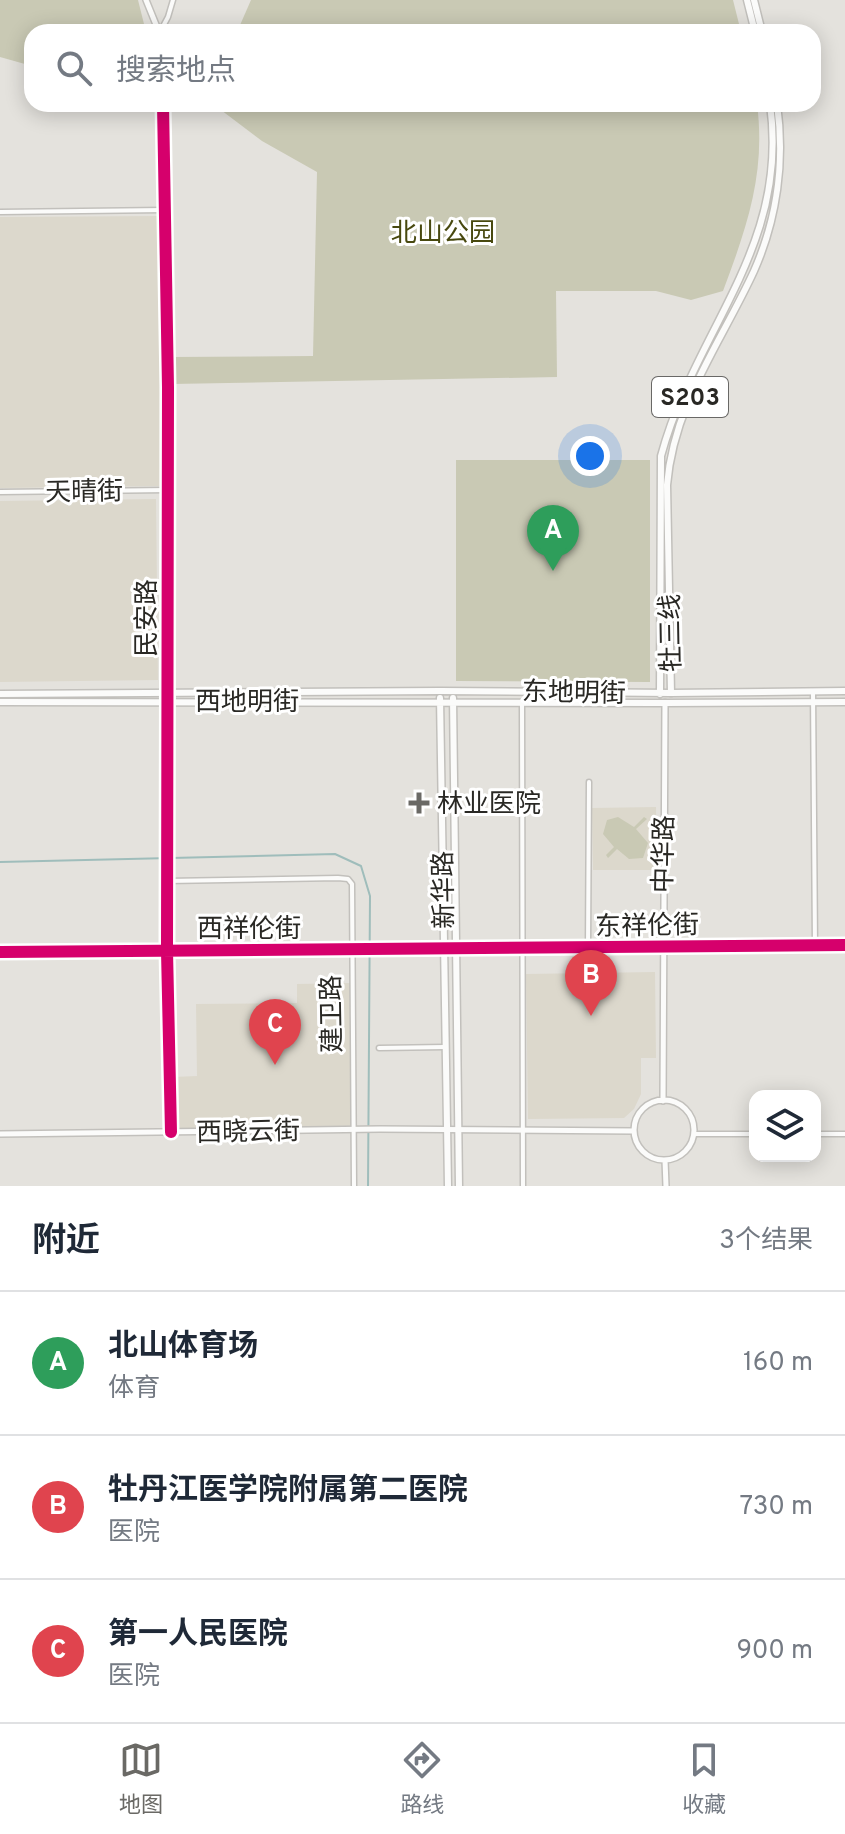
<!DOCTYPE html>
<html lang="zh">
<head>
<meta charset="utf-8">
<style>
	:root { --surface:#fff; --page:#f6f6f7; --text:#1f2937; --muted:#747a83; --line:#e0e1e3; --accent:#6a6965 }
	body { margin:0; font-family:Overpass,"Noto Sans SC",sans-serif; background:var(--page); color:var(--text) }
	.controls { position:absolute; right:24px; bottom:24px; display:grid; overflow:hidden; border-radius:16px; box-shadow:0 4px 20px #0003 }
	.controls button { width:72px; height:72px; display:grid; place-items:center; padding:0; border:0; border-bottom:2px solid var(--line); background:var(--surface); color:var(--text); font:40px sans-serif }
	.you { position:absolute; left:590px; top:456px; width:28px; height:28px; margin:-20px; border:6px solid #fff; border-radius:50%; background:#1a73e8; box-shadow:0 0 0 12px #1a73e833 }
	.badge { display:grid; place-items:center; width:52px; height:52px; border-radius:50%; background:var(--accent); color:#fff; font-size:26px; font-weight:700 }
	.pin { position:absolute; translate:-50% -66px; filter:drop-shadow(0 2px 4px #0008) }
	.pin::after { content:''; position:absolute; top:42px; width:28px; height:24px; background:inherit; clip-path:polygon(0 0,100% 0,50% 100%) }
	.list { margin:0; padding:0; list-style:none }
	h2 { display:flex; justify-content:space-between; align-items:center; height:104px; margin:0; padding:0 32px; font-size:34px }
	h2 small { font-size:26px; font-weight:400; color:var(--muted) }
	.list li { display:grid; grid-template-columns:52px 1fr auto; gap:24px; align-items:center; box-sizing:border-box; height:144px; padding:0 32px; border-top:2px solid var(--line) }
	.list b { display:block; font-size:30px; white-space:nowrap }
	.list p { margin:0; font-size:26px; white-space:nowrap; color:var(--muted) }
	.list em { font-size:26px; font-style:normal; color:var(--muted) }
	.icon { flex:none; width:44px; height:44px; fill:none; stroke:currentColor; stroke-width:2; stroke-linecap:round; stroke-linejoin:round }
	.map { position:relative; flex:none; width:845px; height:1186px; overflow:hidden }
	.search { position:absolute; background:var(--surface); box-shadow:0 4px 20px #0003; left:24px; right:24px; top:24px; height:88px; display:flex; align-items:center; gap:20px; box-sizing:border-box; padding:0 28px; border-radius:24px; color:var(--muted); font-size:30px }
	.sheet { height:536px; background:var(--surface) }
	nav { display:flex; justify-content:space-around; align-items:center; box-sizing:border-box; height:112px; border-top:2px solid var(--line); background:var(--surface); font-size:22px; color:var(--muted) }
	nav a { display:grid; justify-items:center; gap:4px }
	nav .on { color:var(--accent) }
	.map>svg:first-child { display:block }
</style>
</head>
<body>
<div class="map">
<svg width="845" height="1186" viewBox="0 0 845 1186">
	<rect width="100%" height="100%" fill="#e4e2dd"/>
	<path fill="#dcd8cc" d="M159 216 160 486 0 488V217Z
		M156 499 158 680 0 682V501Z
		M656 807 657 870H593L592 808Z
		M655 972 656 1058H641V1094L634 1109 624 1118 528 1119 526 974Z
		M352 983 353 1129 173 1130V1077L197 1076 196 1004 297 1003V984Z"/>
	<path fill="#c9c9b4" d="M0 0H138L144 24 136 32H32V66L0 57Z
		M251 0H733L741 32H237Z
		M213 104H757C766 173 747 227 723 291L691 300 656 291H556L557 377 172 384V357L313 356 317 172 262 141Z
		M456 460H650V682L456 681Z
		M618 817 634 827 644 817 647 819 636 829 648 843 643 858 629 859 617 849 608 858 606 855 614 847 603 834 607 820Z"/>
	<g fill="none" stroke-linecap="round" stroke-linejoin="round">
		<path stroke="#9fbdbb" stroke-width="2" d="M0 862 335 854 361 866 370 896 368 1186"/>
		<defs>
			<path id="minor" d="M160 32 168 17 173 0
				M0 212 164 210
				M0 492 168 490
				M813 692 815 945
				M522 702 523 1186
				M167 881 338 878 348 879 352 884 354 1186
				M588 947 589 782
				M379 1048 445 1047
				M694 1134H755
				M815 1134H845"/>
			<path id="tertiary" d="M146 0 159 32
				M163 104 168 387 167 951 171 1132
				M0 952 845 945
				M634 1130a30 30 0 1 1 60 0a30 30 0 1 1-60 0Z
				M663 1101 665 703
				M0 1134 380 1129 634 1131
				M665 1160 666 1186"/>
			<path id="secondary" d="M671 693 845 691
				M665 703 845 702"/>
			<path id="primary" d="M747 0 755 32
				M754 0 762 32
				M671 693 667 485C674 403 721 343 754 271 777 219 785 161 777 104
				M0 694 440 691 671 693
				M660 694 661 456C695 329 790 248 770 104
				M440 698 448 1186
				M453 698 459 1186
				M0 702 665 703"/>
		</defs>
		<use href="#minor" stroke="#c2c0bc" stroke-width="7"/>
		<use href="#tertiary" stroke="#c2c0bc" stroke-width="8"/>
		<use href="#secondary" stroke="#c2c0bc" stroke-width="9"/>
		<use href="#primary" stroke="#c2c0bc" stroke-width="9"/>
		<use href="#minor" stroke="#fbfbfa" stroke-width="4"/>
		<use href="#tertiary" stroke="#fbfbfa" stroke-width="5"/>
		<use href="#secondary" stroke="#fbfbfa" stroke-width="6"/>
		<use href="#primary" stroke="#fbfbfa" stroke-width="6"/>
		<defs>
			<path id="cycleway" d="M163 104 168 387 167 951 171 1132
				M0 952 845 945"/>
		</defs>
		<use href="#cycleway" stroke="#fff" stroke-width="17"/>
		<use href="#cycleway" stroke="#d6006c" stroke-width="12"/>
	</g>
	<path fill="#6a6965" stroke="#fff" stroke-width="3" d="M415 791h8v8h8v8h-8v8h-8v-8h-8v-8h8z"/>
	<g text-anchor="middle" stroke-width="6" stroke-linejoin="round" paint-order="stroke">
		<rect fill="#fff" stroke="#696866" stroke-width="2" x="652" y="377" width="76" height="40" rx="6"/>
		<g font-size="24" font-weight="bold" fill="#292824">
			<text x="690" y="405">S203</text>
		</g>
		<g font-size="26" fill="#48490f" stroke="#fff">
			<text x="443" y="241">北山公园</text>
		</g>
		<g font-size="26" fill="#292824" stroke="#fff">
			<text transform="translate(84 491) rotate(-1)" y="9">天晴街</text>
			<text transform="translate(146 618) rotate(-90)" y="9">民安路</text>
			<text transform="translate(670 633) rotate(-91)" y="9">牡三线</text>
			<text transform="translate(574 692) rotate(1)" y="9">东地明街</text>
			<text x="247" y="710">西地明街</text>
			<text transform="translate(663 854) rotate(-89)" y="9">中华路</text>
			<text transform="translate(443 890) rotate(-91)" y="9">新华路</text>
			<text transform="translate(647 925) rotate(-1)" y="9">东祥伦街</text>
			<text x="249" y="937">西祥伦街</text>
			<text transform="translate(331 1014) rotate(-91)" y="9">建卫路</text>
			<text transform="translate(248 1131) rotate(-1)" y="9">西晓云街</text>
		</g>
		<g font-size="26" fill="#292824" stroke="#fff" text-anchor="start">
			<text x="437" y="812">林业医院</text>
		</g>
	</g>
</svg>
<div class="controls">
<button><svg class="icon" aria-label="layers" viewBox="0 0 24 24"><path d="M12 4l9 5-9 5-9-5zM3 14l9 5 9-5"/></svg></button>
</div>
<div class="you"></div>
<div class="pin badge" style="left:553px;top:571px;background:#2e9e5b">A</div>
<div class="pin badge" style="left:591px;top:1016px;background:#e0444e">B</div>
<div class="pin badge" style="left:275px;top:1065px;background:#e0444e">C</div>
<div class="search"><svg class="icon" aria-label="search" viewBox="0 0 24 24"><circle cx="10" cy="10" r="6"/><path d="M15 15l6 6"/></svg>搜索地点</div>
</div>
<section class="sheet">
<h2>附近<small>3个结果</small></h2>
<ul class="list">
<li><span class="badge" style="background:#2e9e5b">A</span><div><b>北山体育场</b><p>体育</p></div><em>160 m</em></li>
<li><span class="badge" style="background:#e0444e">B</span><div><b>牡丹江医学院附属第二医院</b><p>医院</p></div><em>730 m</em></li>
<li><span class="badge" style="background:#e0444e">C</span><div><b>第一人民医院</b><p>医院</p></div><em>900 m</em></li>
</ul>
</section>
<nav>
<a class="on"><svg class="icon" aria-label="map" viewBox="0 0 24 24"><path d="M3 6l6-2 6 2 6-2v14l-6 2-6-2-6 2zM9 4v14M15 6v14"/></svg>地图</a>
<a><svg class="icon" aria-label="directions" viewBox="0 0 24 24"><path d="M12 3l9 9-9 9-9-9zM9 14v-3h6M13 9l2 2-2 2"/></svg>路线</a>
<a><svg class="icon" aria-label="saved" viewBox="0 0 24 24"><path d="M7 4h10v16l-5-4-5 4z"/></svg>收藏</a>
</nav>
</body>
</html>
